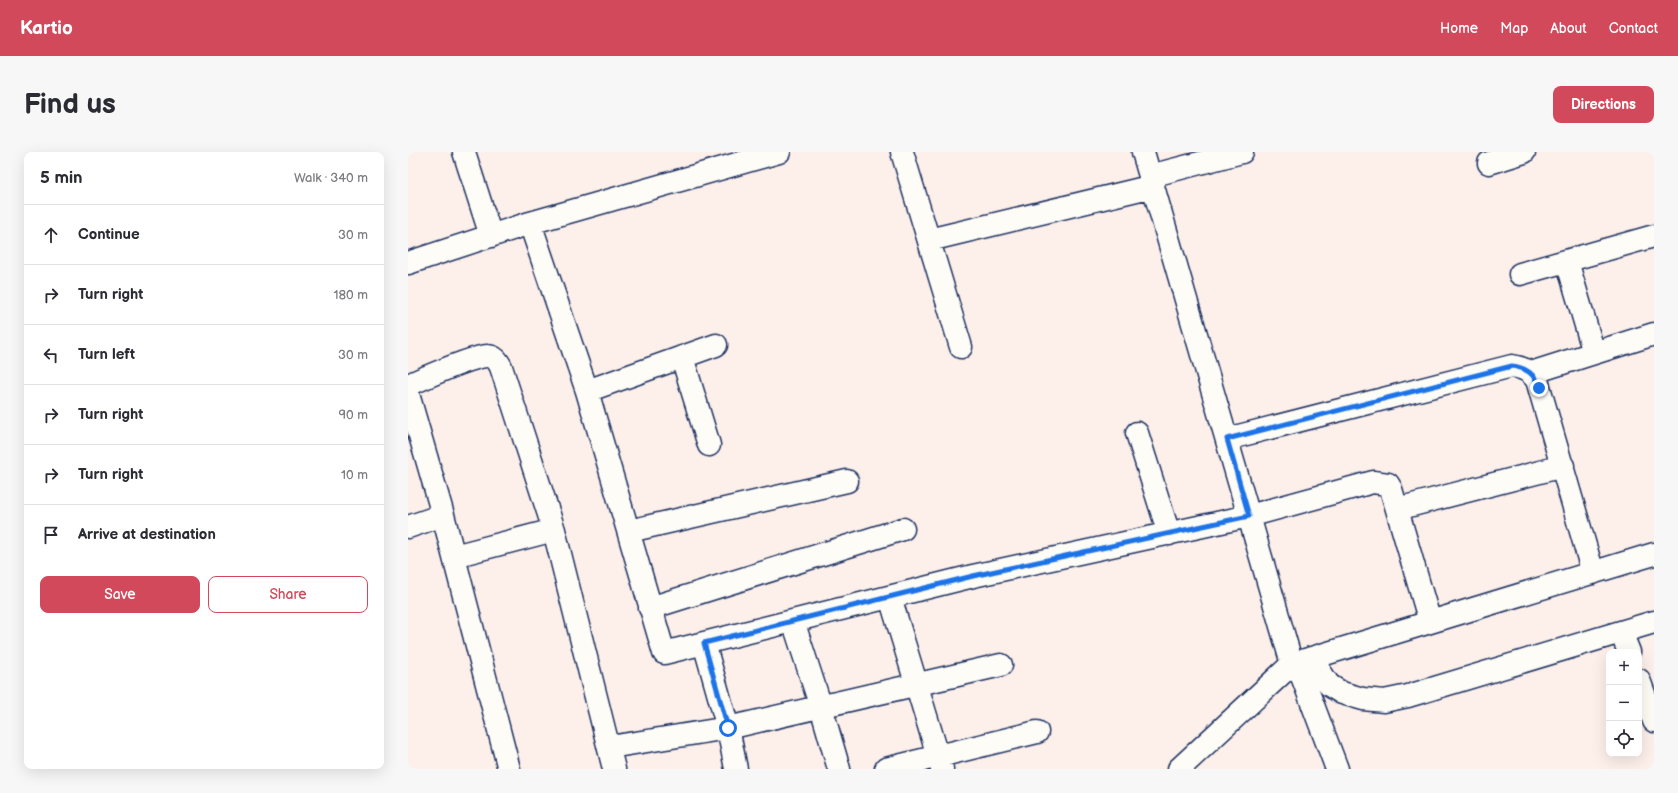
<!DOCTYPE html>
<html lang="en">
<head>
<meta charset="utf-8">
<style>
	:root { --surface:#fff; --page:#f7f7f7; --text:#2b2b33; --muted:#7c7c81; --line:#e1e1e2; --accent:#d1495b }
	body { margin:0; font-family:"Balsamiq Sans",sans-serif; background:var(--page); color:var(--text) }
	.controls { position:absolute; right:12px; bottom:12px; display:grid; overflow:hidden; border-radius:8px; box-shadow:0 4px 16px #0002 }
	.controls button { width:36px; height:36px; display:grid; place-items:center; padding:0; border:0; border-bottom:1px solid var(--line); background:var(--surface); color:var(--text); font:20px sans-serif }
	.stop { position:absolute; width:12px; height:12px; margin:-9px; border:3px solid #1a73e8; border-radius:50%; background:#fff }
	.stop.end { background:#1a73e8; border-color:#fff; box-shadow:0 1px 4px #0008 }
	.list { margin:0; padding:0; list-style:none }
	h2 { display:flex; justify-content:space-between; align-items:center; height:52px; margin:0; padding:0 16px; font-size:17px }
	h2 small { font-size:13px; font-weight:400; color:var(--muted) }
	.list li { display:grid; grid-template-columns:26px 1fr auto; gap:12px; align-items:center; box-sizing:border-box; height:60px; padding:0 16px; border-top:1px solid var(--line) }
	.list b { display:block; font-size:15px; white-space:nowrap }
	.list em { font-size:13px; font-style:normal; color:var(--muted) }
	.actions { display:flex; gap:8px; padding:12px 16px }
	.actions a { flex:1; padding:9px 0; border:1px solid var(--accent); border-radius:8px; text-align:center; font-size:14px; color:var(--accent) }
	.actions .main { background:var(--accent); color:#fff }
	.icon { flex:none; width:22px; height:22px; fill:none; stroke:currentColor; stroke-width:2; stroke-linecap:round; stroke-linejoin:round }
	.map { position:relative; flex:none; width:1246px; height:617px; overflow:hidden; border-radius:8px }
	header { display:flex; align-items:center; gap:24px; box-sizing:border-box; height:56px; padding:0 20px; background:var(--accent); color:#fff }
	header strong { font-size:19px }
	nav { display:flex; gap:22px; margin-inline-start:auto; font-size:14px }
	.intro { display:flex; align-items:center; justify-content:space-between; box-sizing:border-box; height:96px; padding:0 24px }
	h1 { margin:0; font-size:28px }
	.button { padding:10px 18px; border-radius:8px; background:var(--accent); color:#fff; font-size:14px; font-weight:700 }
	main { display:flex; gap:24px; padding:0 24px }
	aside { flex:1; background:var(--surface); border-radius:8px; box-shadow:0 4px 16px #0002 }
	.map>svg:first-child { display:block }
</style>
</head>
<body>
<header>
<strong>Kartio</strong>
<nav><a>Home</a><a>Map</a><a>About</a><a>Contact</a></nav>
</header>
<div class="intro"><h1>Find us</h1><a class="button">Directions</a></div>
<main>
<aside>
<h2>5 min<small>Walk · 340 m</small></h2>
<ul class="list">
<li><svg class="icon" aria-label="ahead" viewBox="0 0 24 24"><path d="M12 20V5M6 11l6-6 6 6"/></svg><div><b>Continue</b></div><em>30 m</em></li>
<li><svg class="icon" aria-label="right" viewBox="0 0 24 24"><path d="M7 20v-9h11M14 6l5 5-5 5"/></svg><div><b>Turn right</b></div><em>180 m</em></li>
<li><svg class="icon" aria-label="left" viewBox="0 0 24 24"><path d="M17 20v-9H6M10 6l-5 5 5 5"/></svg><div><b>Turn left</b></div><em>30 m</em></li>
<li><svg class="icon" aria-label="right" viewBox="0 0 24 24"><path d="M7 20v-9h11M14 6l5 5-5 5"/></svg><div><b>Turn right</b></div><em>90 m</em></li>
<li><svg class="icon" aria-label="right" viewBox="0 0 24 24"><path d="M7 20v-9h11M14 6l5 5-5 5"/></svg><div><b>Turn right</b></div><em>10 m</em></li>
<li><svg class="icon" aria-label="arrive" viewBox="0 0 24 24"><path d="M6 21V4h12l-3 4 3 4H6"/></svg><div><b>Arrive at destination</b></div></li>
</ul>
<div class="actions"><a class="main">Save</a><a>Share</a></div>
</aside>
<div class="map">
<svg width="1246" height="617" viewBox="0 0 1246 617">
	<rect width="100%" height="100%" fill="#fdf0eb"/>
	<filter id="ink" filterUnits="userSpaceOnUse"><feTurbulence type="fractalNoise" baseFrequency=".025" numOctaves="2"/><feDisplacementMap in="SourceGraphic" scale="8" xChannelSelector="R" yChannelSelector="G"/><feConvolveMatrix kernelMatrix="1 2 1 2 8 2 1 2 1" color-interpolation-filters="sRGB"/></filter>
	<g filter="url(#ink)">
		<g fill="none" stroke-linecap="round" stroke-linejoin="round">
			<defs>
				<path id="minor" d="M56 0 83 84
					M494 0 553 195
					M735 0 884 512
					M1081 11 1116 0
					M742 24 834 0
					M122 71 179 239 256 501 565 424 841 364 965 330 980 332 983 337 1022 470
					M521 88 745 34
					M1159 109 1186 201
					M0 111 122 71 371 0
					M1112 122 1246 84
					M274 205 301 293
					M1123 221 1246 182
					M0 233C16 226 65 204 79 204 87 204 90 209 93 215L146 378 206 617
					M179 239 308 193
					M0 242 35 363 101 617
					M729 281 761 382
					M819 287 1104 214C1116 216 1122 219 1129 228L1185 421
					M989 357 1155 314
					M0 375 35 363
					M221 379 439 329
					M46 404 146 378
					M482 445 534 617
					M242 456 495 377
					M385 469 413 555 431 617
					M1213 480 1221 500
					M296 491 320 576 328 617
					M903 506 921 533 934 541 955 547 976 549 1000 544 1246 470
					M889 511 929 617
					M1231 528 1246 569
					M202 595 320 576 593 513
					M478 617 629 580
					M771 617 884 512 1246 402"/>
			</defs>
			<use href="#minor" stroke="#1b2f5e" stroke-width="25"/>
			<use href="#minor" stroke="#fdfcf7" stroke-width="22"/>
		</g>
	</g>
	<g fill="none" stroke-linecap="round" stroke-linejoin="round" filter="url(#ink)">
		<path stroke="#1a73e8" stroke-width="5" d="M320 576 296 491 565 424 841 364 819 287 1104 214C1119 216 1127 222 1131 236"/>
	</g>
</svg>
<div class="controls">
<button>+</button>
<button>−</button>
<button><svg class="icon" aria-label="locate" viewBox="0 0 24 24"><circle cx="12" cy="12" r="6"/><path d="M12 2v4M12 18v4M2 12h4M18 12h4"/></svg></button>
</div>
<div class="stop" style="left:320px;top:576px"></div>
<div class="stop end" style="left:1131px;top:236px"></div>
</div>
</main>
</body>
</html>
